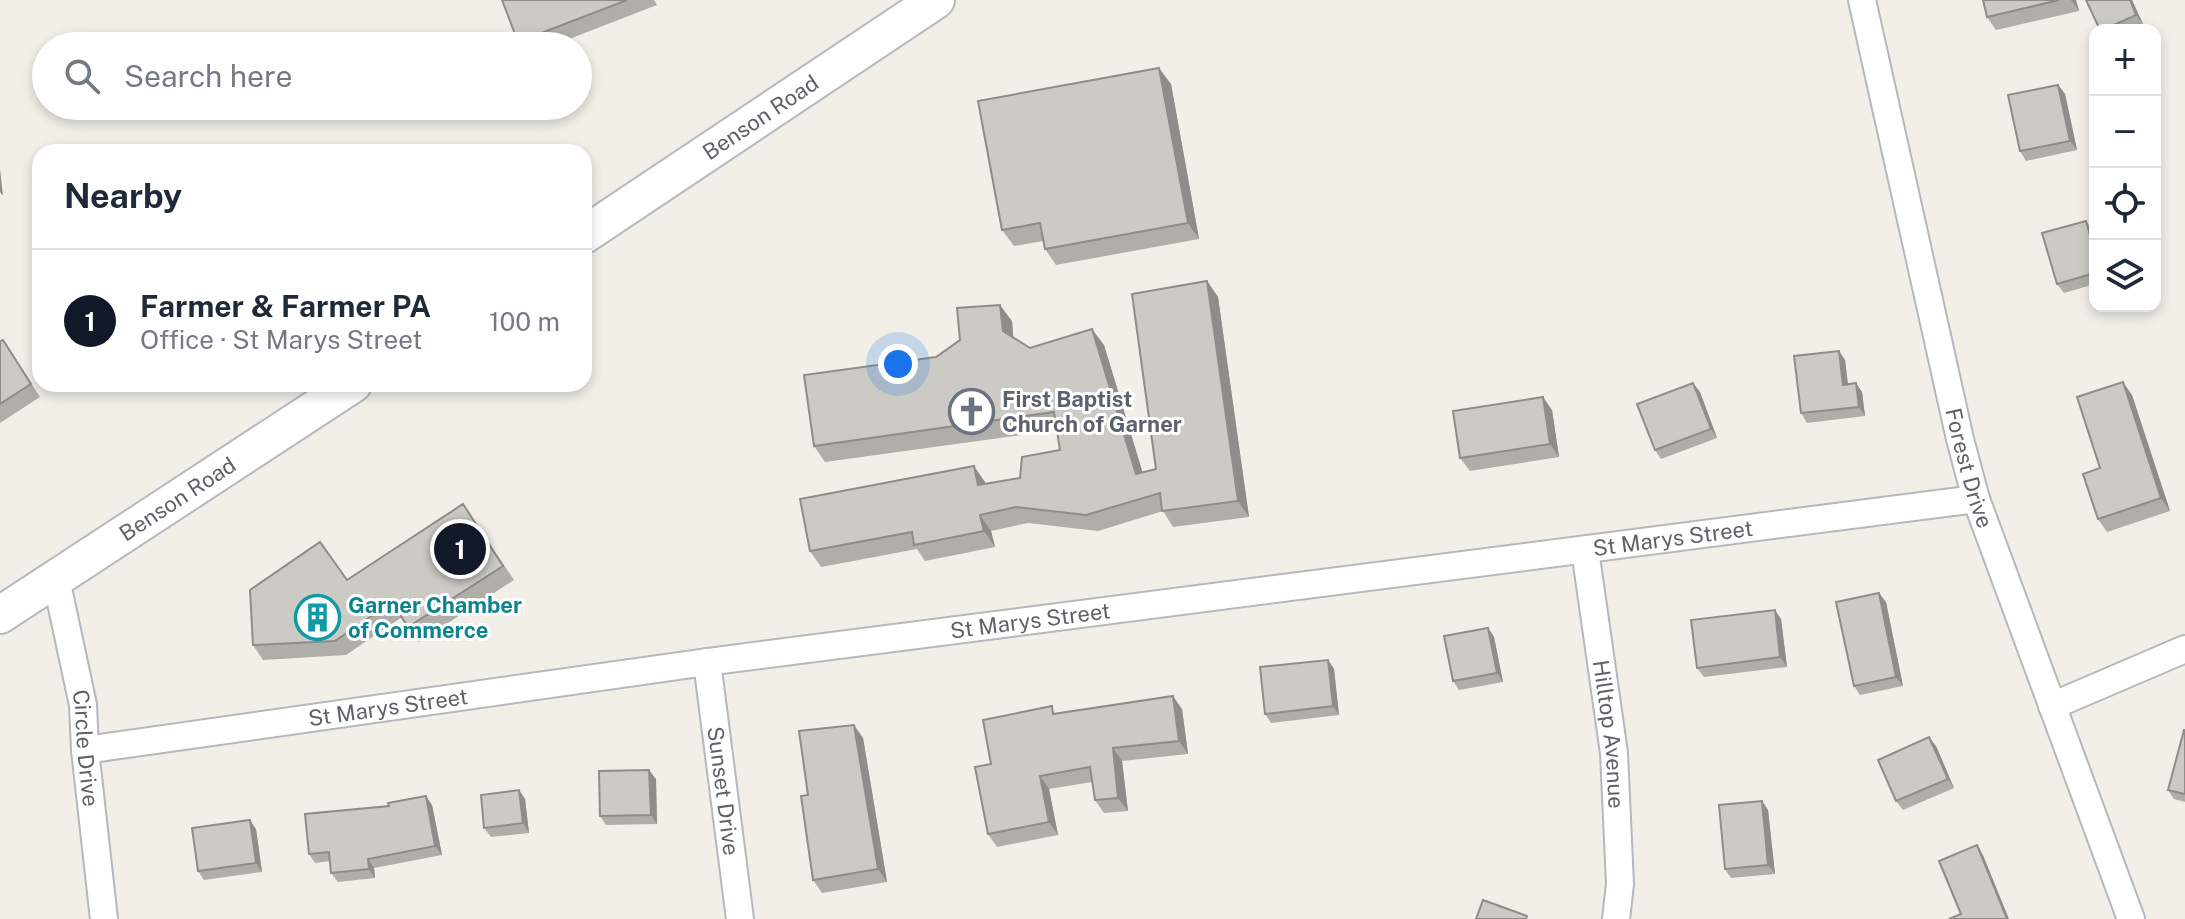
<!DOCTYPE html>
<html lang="en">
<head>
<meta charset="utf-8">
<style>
	:root { --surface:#fff; --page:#f2f2f3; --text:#1f2937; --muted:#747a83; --line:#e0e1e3; --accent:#111827 }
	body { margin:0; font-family:"Public Sans",sans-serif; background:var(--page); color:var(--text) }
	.controls { position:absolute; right:24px; top:24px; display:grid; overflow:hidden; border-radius:16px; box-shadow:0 4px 12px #0003 }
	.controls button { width:72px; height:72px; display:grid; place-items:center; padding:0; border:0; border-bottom:2px solid var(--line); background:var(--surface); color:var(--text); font:40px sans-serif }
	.you { position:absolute; left:898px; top:364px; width:28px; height:28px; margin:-20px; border:6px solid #fff; border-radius:50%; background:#1a73e8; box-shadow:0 0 0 12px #1a73e833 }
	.badge { display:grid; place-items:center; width:52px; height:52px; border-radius:50%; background:var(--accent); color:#fff; font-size:26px; font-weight:700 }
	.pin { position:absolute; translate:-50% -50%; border:4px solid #fff; box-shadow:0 2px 8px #0006 }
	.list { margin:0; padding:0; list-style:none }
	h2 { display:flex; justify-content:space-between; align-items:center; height:104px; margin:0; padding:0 32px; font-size:34px }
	h2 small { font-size:26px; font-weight:400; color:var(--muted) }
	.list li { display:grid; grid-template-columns:52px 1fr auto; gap:24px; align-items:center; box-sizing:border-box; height:144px; padding:0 32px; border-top:2px solid var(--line) }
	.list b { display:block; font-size:30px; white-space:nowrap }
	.list p { margin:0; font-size:26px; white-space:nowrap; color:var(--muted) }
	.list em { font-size:26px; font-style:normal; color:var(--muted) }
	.icon { flex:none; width:44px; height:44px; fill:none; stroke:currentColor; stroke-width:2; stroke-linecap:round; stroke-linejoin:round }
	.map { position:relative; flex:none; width:2185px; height:919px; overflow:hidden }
	.search { position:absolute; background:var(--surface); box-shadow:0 4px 12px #0003; left:32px; top:32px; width:560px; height:88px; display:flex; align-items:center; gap:20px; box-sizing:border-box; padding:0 28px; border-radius:44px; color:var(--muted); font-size:30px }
	.panel { position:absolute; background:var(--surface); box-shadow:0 4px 12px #0003; left:32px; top:144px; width:560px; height:248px; border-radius:24px }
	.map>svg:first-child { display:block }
</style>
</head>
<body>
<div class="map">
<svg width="2185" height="919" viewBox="0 0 2185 919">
	<rect width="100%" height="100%" fill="#f1efe8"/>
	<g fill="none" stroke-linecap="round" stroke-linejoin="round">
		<defs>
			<g id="street">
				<path id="s1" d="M1862 0 1960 439 1976 499 2131 919"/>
				<path id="s2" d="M1585 550 1614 753 1620 884 1616 919"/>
				<path id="s3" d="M56 579 83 705 85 750 104 919"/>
				<path id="s4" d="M707 662 740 919"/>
				<path d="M2052 706 2185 649"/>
				<path id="s5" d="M85 750 707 662 1976 499"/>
			</g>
			<g id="secondary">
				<path id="s6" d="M584 235 936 0"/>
				<path id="s7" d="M0 615 353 384"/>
			</g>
		</defs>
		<use href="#street" stroke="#b5b8bc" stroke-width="30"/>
		<use href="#secondary" stroke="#b6babf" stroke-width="40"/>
		<use href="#street" stroke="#fff" stroke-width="26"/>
		<use href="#secondary" stroke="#fff" stroke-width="36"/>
	</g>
	<path fill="#afaea9" d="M502 0H654L657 5 551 46H521L518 42Z
		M1983 0H2076L2079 11 1996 30 1987 17Z
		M2132 0 2143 24 2130 30H2100Z
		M1171 84 1199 239 1056 265 1045 249 1043 241 1014 246 1002 230Z
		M2058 85 2065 94 2077 150 2026 161 2020 151Z
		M2092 230 2095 240V284L2064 293 2057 284Z
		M1207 281 1218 297 1249 517 1173 527 1163 511 1098 531 1028 523 991 531 995 547 925 561 917 549 821 567 810 551 985 482V484L1020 478 1060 450 1057 430 825 462 814 446 936 357 1012 321 1013 338 1030 348 1104 345 1142 472 1156 469Z
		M0 341 12 353 40 397 0 423Z
		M1839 351 1845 360 1848 384 1862 392 1865 416 1807 423 1801 413Z
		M1700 392 1717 438 1661 459 1655 450Z
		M2132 395 2170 511 2107 532 2098 519 2100 468Z
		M1552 410 1559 457 1470 471 1460 458Z
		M463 504 514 580 419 642 402 617 346 655 263 660 253 645 347 580Z
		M1886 602 1903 686 1860 695 1854 686Z
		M1781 619 1787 667 1704 677 1697 668Z
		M1488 628 1494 637 1503 682 1459 690 1453 681Z
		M1328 660 1334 669 1339 715 1271 723 1265 714Z
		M1182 709 1188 754 1122 761 1128 811 1104 813 1095 800 1092 782 1049 789 1058 835 997 847 988 834 991 764 1057 713Z
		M2185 730V802L2174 799 2168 790Z
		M863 738 887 882 822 893 813 880 808 795Z
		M1936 746 1954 788 1903 810 1896 801Z
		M656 779 657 824 606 825 600 816Z
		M519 790 525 799 529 833 491 837 484 828Z
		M1762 801 1768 810 1775 874 1731 878 1725 869Z
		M432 805 442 855 374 868 375 878 338 882 331 873 330 861 315 863 309 854Z
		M256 829 262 872 204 880 198 871Z"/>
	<path fill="#8f8d8a" d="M2071 0H2076L2079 11Z
		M2130 0H2132L2143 24 2136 15Z
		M1159 68 1171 84 1199 239 1188 223Z
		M2058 85 2065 94 2077 150 2070 141Z
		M0 169 3 196 0 192Z
		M2086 221 2092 230 2095 240V253Z
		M1207 281 1218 297 1249 517 1238 501Z
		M1000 305 1012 321 1014 347 1003 331Z
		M1092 329 1104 345 1148 490 1136 474Z
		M1839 351 1845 360 1849 394 1843 385Z
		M2123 382 2132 395 2170 511 2161 498Z
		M1693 383 1700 392 1717 438 1711 429Z
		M1856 383 1862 392 1865 416 1859 407Z
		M1543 397 1552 410 1559 457 1550 444Z
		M974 466 985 482 989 501 978 485Z
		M980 515 991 531 995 547 984 531Z
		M1879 593 1886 602 1903 686 1896 677Z
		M1775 610 1781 619 1787 667 1780 657Z
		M1488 628 1494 637 1503 682 1497 673Z
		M1328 660 1334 669 1339 715 1333 706Z
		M1173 696 1182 709 1188 754 1179 741Z
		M854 725 863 738 887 882 878 869Z
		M1929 737 1936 746 1954 788 1948 779Z
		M1113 748 1122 761 1128 811 1118 798Z
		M649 770 656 779 657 824 651 815Z
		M1040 776 1049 789 1058 835 1049 822Z
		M519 790 525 799 529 833 523 823Z
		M426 796 432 805 442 855 435 846Z
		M1762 801 1768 810 1775 874 1768 865Z
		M250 820 256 829 262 872 256 863Z
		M1977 845 1983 855 2009 919H2007Z
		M368 859 374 868 375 878 369 869Z"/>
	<path fill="#cccac5" stroke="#8f8d8a" stroke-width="2" d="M502 0H627L518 42Z
		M1983 0H2059L1987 17Z
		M2086 0H2130L2136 15 2103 30H2100Z
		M1159 68 1188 223 1045 249 1040 223 1002 230 978 101Z
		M2058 85 2070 141 2020 151 2008 95Z
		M2086 221 2095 253V273L2057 284 2042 233Z
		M1207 281 1238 501 1162 511 1160 493 1086 515 1016 507 980 515 984 531 914 545 912 532 810 551 800 499 974 466 978 485 1020 478 1022 457 1060 450 1054 412 814 446 804 375 936 357 960 340 957 308 1000 305 1003 331 1030 348 1092 329 1136 474 1156 469 1132 294Z
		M3 340 31 384 0 404V341Z
		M1839 351 1843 385 1856 383 1859 407 1801 413 1794 356Z
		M2123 382 2161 498 2098 519 2083 474 2100 468 2077 397Z
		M1693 383 1711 429 1655 450 1637 404Z
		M1543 397 1550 444 1460 458 1453 411Z
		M463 504 503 566 408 627 392 602 335 641 253 645 250 590 320 542 347 580Z
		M1879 593 1896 677 1854 686 1836 602Z
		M1775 610 1780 657 1697 668 1691 620Z
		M1488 628 1497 673 1453 681 1444 636Z
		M1328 660 1333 706 1265 714 1260 667Z
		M1173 696 1179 741 1113 748 1118 798 1095 800 1090 767 1040 776 1049 822 988 834 975 767 991 764 983 720 1052 706 1053 714Z
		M854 725 878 869 813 880 801 796 808 795 799 731Z
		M2184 730H2185V794L2168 790Z
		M1929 737 1948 779 1896 801 1878 760Z
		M649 770 651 815 600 816 599 771Z
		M519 790 523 823 484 828 481 795Z
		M426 796 435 846 368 859 369 869 331 873 329 852 309 854 305 814 389 806 388 803Z
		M1762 801 1768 865 1725 869 1719 805Z
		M250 820 256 863 198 871 192 828Z
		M1977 845 2007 919H1949L1961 914 1939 861Z
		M1483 900 1527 916 1526 919H1476Z"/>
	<defs>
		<symbol id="church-ring" viewBox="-11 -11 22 22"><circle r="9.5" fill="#fff" stroke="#6b7280" stroke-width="1.5"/><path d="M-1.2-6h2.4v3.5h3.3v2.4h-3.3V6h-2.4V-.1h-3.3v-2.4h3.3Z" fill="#6b7280"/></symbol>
		<symbol id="building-ring" viewBox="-11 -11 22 22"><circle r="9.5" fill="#fff" stroke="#0f9aa8" stroke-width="1.5"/><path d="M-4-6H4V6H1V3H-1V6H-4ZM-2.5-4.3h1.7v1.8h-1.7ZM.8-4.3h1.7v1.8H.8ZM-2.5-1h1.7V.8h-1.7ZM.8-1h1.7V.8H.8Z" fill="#0f9aa8"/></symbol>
	</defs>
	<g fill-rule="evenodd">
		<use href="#church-ring" x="946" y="386" width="51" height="51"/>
		<use href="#building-ring" x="292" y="592" width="51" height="51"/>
	</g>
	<g text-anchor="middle" stroke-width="6" stroke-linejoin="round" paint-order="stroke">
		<g font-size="22" fill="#5f6368" stroke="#fff">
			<text dy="8" stroke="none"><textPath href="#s6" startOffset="212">Benson Road</textPath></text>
			<text dy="8" stroke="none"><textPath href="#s1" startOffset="480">Forest Drive</textPath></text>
			<text dy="8" stroke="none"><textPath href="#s7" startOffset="212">Benson Road</textPath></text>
			<text dy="8" stroke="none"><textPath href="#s5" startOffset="1602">St Marys Street</textPath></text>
			<text dy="8" stroke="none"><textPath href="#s5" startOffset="954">St Marys Street</textPath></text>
			<text dy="8" stroke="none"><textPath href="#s5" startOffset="306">St Marys Street</textPath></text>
			<text dy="8" stroke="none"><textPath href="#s2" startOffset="186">Hilltop Avenue</textPath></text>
			<text dy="8" stroke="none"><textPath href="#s3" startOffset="172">Circle Drive</textPath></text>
			<text dy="8" stroke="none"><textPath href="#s4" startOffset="130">Sunset Drive</textPath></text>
		</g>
		<g font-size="22" font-weight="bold" fill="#5b616d" stroke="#fff" text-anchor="start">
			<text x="1002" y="407">First Baptist<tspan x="1002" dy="25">Church of Garner</tspan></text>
		</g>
		<g font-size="22" font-weight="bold" fill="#0d838f" stroke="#fff" text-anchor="start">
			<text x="348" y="613">Garner Chamber<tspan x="348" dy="25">of Commerce</tspan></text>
		</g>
	</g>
</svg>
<div class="controls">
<button>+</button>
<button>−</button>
<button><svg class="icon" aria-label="locate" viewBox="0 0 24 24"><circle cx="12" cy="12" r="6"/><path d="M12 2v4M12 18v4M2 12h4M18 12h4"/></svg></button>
<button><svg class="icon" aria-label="layers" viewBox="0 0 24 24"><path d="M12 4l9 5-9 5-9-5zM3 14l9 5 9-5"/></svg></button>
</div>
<div class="you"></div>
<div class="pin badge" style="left:460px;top:549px">1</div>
<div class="search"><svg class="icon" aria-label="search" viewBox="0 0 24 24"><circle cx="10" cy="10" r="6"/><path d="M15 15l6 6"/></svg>Search here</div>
<section class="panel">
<h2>Nearby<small></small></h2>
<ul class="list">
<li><span class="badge">1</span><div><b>Farmer &amp; Farmer PA</b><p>Office · St Marys Street</p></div><em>100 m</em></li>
</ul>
</section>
</div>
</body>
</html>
